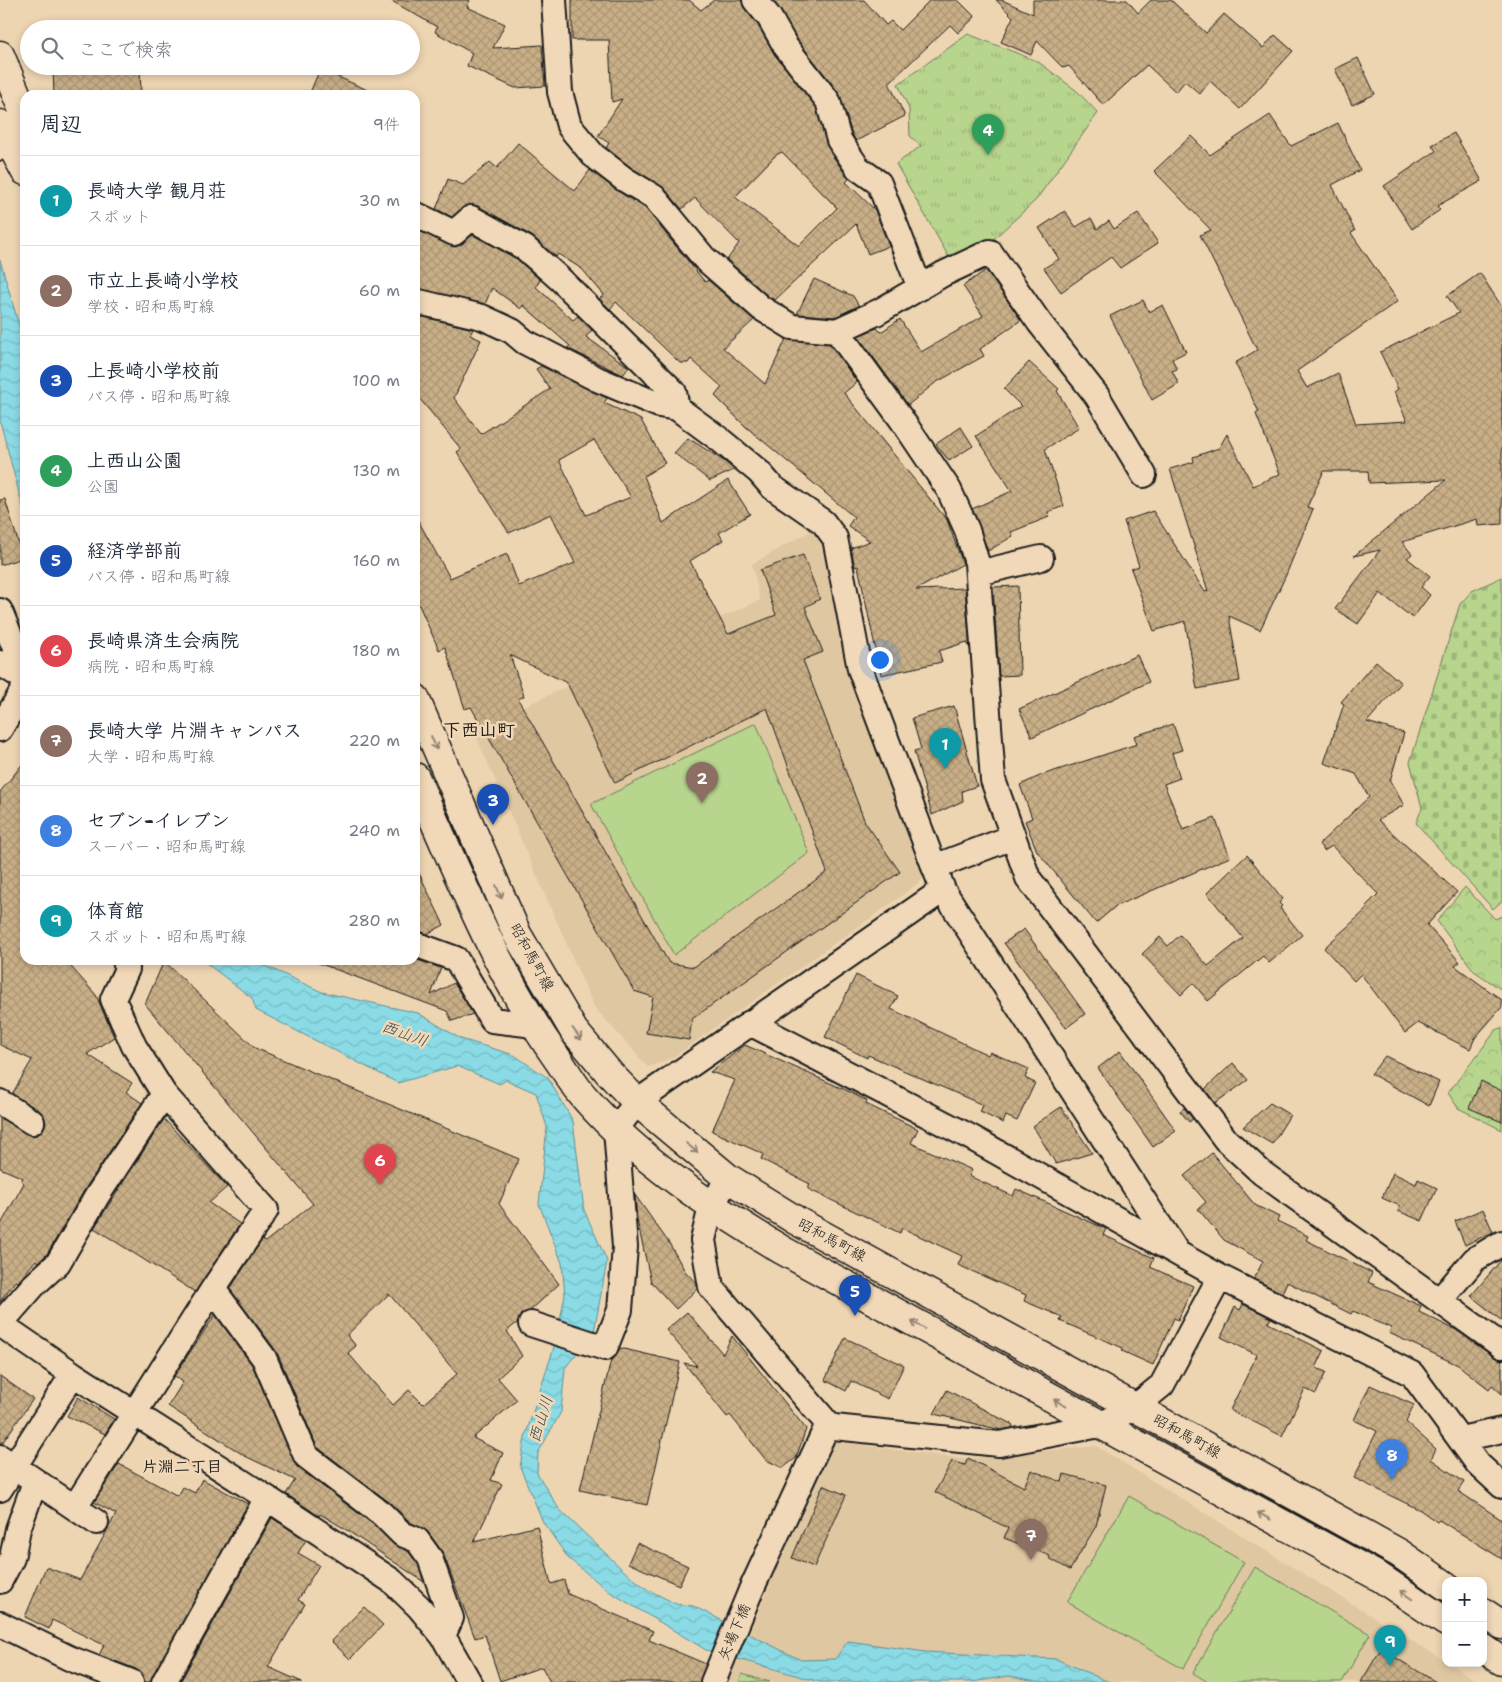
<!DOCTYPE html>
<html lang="ja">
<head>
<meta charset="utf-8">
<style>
	:root { --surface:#fff; --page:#f6f6f7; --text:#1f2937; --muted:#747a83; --line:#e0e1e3; --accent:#b45309 }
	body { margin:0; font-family:"Shantell Sans","Klee One",sans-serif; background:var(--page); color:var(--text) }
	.controls { position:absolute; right:15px; bottom:15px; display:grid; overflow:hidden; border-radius:10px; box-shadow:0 2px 8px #0003 }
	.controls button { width:45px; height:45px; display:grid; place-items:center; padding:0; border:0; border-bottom:1px solid var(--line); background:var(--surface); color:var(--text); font:25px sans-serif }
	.you { position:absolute; left:879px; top:659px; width:18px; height:18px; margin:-12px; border:4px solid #fff; border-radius:50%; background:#1a73e8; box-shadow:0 0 0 8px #1a73e833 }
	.badge { display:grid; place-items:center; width:32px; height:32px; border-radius:50%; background:var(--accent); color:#fff; font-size:16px; font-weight:700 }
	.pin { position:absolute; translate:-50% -41px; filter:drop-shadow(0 1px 2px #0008) }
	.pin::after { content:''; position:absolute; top:26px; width:18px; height:15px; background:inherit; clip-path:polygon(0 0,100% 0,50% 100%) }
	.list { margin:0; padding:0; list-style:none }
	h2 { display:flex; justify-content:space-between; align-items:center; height:65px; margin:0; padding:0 20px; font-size:21px }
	h2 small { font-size:16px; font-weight:400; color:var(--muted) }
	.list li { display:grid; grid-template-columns:32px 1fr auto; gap:15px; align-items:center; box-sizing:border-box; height:90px; padding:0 20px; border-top:1px solid var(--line) }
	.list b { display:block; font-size:19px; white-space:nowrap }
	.list p { margin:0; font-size:16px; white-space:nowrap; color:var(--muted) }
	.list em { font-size:16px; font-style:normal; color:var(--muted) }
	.icon { flex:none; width:28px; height:28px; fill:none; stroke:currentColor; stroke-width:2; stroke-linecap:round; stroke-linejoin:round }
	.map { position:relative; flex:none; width:1502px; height:1682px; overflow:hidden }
	.search { position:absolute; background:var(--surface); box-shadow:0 2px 8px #0003; left:20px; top:20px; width:400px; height:55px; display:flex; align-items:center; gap:12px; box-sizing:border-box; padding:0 18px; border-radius:28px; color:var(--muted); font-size:19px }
	.panel { position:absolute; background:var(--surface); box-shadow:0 2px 8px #0003; left:20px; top:90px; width:400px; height:875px; border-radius:15px }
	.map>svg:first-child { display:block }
</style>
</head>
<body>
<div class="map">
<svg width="1502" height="1682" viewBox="0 0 1502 1682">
	<defs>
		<pattern id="forest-crowns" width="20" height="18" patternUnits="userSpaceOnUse" patternTransform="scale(1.25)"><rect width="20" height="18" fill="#b7d58d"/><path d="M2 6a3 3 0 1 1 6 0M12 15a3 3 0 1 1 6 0" fill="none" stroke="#9db679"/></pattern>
		<pattern id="cemetery-stones" width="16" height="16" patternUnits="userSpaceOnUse" patternTransform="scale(1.25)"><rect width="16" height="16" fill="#b7d58d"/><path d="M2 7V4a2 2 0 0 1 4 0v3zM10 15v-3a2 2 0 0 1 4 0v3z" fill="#9db679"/></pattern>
		<pattern id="park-tufts" width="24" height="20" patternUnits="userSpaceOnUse" patternTransform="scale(1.25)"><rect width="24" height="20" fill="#b7d58d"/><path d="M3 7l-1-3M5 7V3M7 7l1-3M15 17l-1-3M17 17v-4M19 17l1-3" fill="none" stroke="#9db679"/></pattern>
		<pattern id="water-waves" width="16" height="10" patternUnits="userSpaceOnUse" patternTransform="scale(1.25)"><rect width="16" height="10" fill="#8adbe5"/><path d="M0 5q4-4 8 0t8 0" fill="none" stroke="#76bbc4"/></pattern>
		<pattern id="building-cross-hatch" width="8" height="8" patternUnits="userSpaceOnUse" patternTransform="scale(1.25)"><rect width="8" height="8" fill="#c9af87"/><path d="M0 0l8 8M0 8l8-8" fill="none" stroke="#ac9674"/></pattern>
	</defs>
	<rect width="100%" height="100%" fill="#eed5b2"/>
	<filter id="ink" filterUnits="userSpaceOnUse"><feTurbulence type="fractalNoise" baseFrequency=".02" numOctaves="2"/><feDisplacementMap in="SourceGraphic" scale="10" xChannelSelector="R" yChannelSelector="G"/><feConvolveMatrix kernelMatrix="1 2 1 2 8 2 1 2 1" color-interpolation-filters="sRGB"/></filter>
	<g filter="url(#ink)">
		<path fill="#dfc7a2" d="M816 528 830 562 926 877 892 903 672 1058 648 1067 594 1007 473 729 760 600 752 564Z
			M832 1441 964 1459 1096 1446 1479 1682H728Z"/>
		<path fill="#b7d58d" stroke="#6a7854" d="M756 723 809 853 674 955 591 804Z
			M1129 1496 1244 1562 1183 1669 1067 1602Z
			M1255 1567 1370 1634 1342 1682H1208L1193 1673Z"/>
		<path fill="url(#forest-crowns)" stroke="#6a7854" d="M1465 887 1495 919 1502 916V990L1474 971 1437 921Z
			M1502 1028V1130L1458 1108 1448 1093 1497 1029Z"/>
		<path fill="url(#cemetery-stones)" stroke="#6a7854" d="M1502 577V901L1493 909 1416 823 1422 808 1410 762 1460 604 1472 591Z"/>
		<path fill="url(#park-tufts)" stroke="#6a7854" d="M968 34 1037 61 1077 91 1098 113 1036 200 987 245 951 261 896 164 921 146 910 136 909 109 898 84Z
			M742 1674 770 1682H739Z"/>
		<path fill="url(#water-waves)" stroke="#5e8f95" d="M0 260 23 339 25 515 0 421Z
			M202 960H253L322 992 418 1013 461 1039 514 1055 548 1078 573 1121 584 1210 607 1261 594 1332 565 1368 561 1412 538 1453 537 1473 559 1509 624 1571 647 1589 676 1604 693 1606 801 1660 835 1659 848 1641 926 1652 1056 1659 1109 1682H1042L1009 1676 972 1682H820L706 1650 610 1592 568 1558 543 1522 520 1467 525 1437 555 1344 565 1295 562 1263 539 1204 547 1127 536 1093 506 1080 500 1084 457 1066 398 1083 256 1010 252 998Z"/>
		<path fill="url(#building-cross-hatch)" stroke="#1c1c1c" fill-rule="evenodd" d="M390 0H470L467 7 505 24 493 48 542 45 545 86 515 88 467 66 472 53 435 32 437 27Z
			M572 0H689L701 10 714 0H742L744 8 758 25 775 55 816 107 831 154 849 179 846 182 875 210 889 246 868 254 856 224 775 300 769 297 727 260 739 243 695 198 682 209 664 188 632 168 606 148 609 143 598 136 622 99 612 102 609 40H572ZM782 152 837 208 799 246 735 197 776 155Z
			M773 0H864L886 25 891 21 900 30 930 0H958L975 17 958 33 950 25 889 83 905 116 856 141 852 134 839 93 797 39Z
			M996 0H1002L1033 14V0H1127L1138 13 1151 0H1171L1206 33 1224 14 1263 48 1275 35 1293 51 1240 109 1210 81 1200 94 1185 81 1176 92 1147 65 1103 105 1069 66 1063 68 1037 41 1031 55 1001 42 1013 17Z
			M1358 58 1375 94 1352 105 1335 69Z
			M53 66H140L141 95H54Z
			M320 69 379 95H309Z
			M1270 115 1291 146 1338 123 1360 170 1332 185 1355 231 1351 233 1398 301 1297 371 1307 388 1338 373 1356 424 1407 421 1394 392 1398 389 1380 352 1459 313 1447 296 1480 273 1502 307V524L1478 526 1477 519 1402 542 1412 554 1407 558 1430 576 1421 587 1430 595 1413 618 1380 593 1358 624 1335 609 1380 550 1354 556 1446 480 1369 483 1368 471H1324L1307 507 1313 509 1286 575 1260 630 1229 616 1240 681 1197 689 1185 621 1154 631 1131 569 1139 566 1124 521 1153 511 1205 592 1208 591 1170 469 1194 462 1193 457 1219 448 1227 434 1253 486 1280 474 1256 414 1259 412 1235 363 1257 350 1200 235 1211 230 1154 171 1191 136 1210 155Z
			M1454 133 1482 181 1437 206 1440 210 1412 229 1384 186 1436 151 1432 145Z
			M518 143 575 191 590 170 616 190 645 208 705 282 708 280 754 320 723 348 765 384 786 339 830 344 857 382 844 393 947 520 963 564 916 590 965 588 970 649 967 642 939 651 942 662 881 675 858 566 855 567 851 548 870 541 848 526 854 517 745 426 715 396 722 387 691 359 688 363H680L616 302 610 309 599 299 604 295 582 269 558 254 556 257 532 236 478 206 469 204 452 217 436 209 448 179 463 185 490 162 497 168Z
			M1065 211 1076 227 1091 218 1097 229 1109 221 1114 229 1138 213 1158 243 1120 268 1111 257 1061 292 1044 268 1059 259 1039 228Z
			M415 229 455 247 473 235 517 259 540 280 536 287 573 320 578 316 592 330 586 337 629 367 623 375 567 348 570 346 523 305 521 309 492 288 485 304 415 288Z
			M986 270 1021 320 980 349 984 356 935 383 908 405 858 336 877 328 881 332 900 319 921 352 983 316 963 286Z
			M814 279 853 296 859 306 835 317 797 314Z
			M1143 300 1149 312 1163 305 1186 352 1172 359 1177 369 1172 371 1179 384 1152 400 1110 316Z
			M415 315 473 329 470 335 481 340 454 398 481 434 550 389 536 369 541 366 607 398 604 403 641 420 665 463 644 476 663 523 728 480 750 514 719 533 723 540 690 561 728 634 776 615 760 570 803 555 820 599 805 607 823 652 803 660 865 822 900 872 692 1019 689 1040 646 1033 653 997 634 991 471 707 465 709 445 647 439 650 415 596V515L450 578 507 554 519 586 575 563 551 514 509 533 457 452 461 449 415 393ZM594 440 631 497 586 515 559 460ZM510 655 567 683 615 783 767 708 827 872 694 967 669 963 518 699 524 696Z
			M1029 362 1059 389 1057 391 1079 428 1045 449 1064 506 1048 512 1049 517 1011 532 1013 536 988 551 972 509 1012 491 976 436 1021 406 1004 389Z
			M961 427 973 446 949 461 936 444Z
			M688 438 724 461 734 470 710 481 674 453Z
			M5 499 23 558 0 565V500Z
			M1018 586 1020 675 999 676 993 587Z
			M1137 655 1149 682 1032 737 1019 709Z
			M1376 661 1401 683 1367 722 1404 733 1390 781 1404 805 1378 820 1457 892 1427 925 1460 962 1455 966 1502 1000V1007L1475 1038 1470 1049 1418 1023 1405 1033 1361 974 1354 981 1324 948 1368 908 1366 906 1378 894 1332 846 1324 851 1319 844 1369 797 1356 774 1324 763 1344 704 1341 702Z
			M954 706 977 786 962 791 963 801 932 815 914 751 921 749 912 718Z
			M1173 724 1182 750 1172 753 1180 778 1164 784 1183 830 1215 818 1230 857 1116 906 1096 923 1037 851 1025 821 1032 818 1020 785 1042 775 1137 744 1134 736Z
			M25 761V960H65L96 995 114 1037 87 1054 132 1083 126 1092 142 1103 85 1189 47 1254 39 1262 36 1260 18 1282 15 1281 0 1302V1226L24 1183 21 1181 23 1178 0 1168V1118L31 1136 39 1134 46 1123 44 1116 40 1111 12 1094 32 1060 0 1045V792Z
			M1247 855 1283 899 1279 903 1282 906 1280 908 1302 935 1269 963 1263 956 1208 1001 1193 983 1181 995 1142 954 1160 937 1168 946 1180 935 1208 966 1243 938 1207 893Z
			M415 865 444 925 427 934 415 931Z
			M1024 929 1085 1014 1066 1028 1004 943Z
			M415 959 441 968 431 995 454 983 473 1014 452 1021 447 1011 313 961Z
			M164 961 255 1048 519 1159 499 1204 559 1284 530 1311 521 1314 518 1322 507 1331 522 1356 498 1378 517 1400 473 1438 503 1453 491 1480 502 1484 474 1542 537 1526 551 1584 564 1580 568 1594 653 1631 649 1640 706 1664 700 1682H550L542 1667 500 1681 485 1635 475 1638 443 1553 428 1532 410 1522 390 1503 317 1447 277 1352 230 1289 262 1240 265 1242 313 1204 145 1004ZM389 1294 457 1374 423 1404 409 1390 393 1405 348 1353 356 1346 347 1335Z
			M856 975 898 996 891 1009 988 1055 990 1052 1029 1069 1025 1078 1035 1083 1017 1121 1006 1116 1003 1123 980 1112 983 1105 868 1055 867 1058 825 1037Z
			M745 1045 850 1092 867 1101 866 1104 918 1129 911 1143 972 1170 969 1176 1013 1196 1016 1189 1106 1229 1103 1235 1154 1258 1150 1267 1193 1286 1178 1320 1174 1318 1153 1365 1122 1351 1123 1348 1060 1321 1062 1317 1024 1301 1026 1295 958 1265 962 1256 902 1228 900 1233 808 1189 810 1184 761 1159 763 1154 712 1131 735 1080 710 1072Z
			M1120 1051 1176 1131 1153 1147 1098 1068Z
			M1385 1056 1439 1082 1429 1106 1371 1074Z
			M1233 1063 1248 1080 1215 1103 1205 1089Z
			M1481 1081 1502 1091V1122L1469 1108Z
			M1270 1103 1290 1115 1272 1144 1243 1127Z
			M1061 1107 1092 1153 1056 1164 1033 1126Z
			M1184 1108 1193 1119 1189 1122 1180 1111Z
			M164 1119 227 1187 209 1203 240 1224 195 1292 94 1228Z
			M1212 1153 1255 1205 1279 1217 1277 1221 1308 1236 1306 1240 1372 1273 1368 1282 1421 1306 1419 1312 1456 1330 1494 1357 1502 1360V1394L1492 1385 1489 1389 1458 1365 1389 1333 1391 1328 1353 1311 1351 1314 1287 1282 1282 1293 1254 1279 1263 1261 1224 1240 1198 1209 1206 1202 1184 1176Z
			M1393 1173 1416 1184 1418 1179 1437 1188 1422 1221 1398 1211 1400 1206 1382 1198Z
			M635 1195 669 1243 685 1271 696 1283 697 1289 676 1309 651 1282 637 1220Z
			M1483 1209 1493 1232 1465 1245 1455 1221Z
			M1502 1259V1321L1471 1296Z
			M1243 1304 1271 1318 1268 1323 1324 1351 1316 1368 1326 1372 1316 1394 1305 1389 1282 1436 1230 1410 1257 1355 1221 1337 1235 1307 1240 1310Z
			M687 1312 723 1354 732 1336 806 1429 796 1458 783 1468 766 1460 730 1415 727 1417 684 1363 697 1366 666 1330Z
			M215 1315 252 1365 297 1467 373 1524 393 1544 408 1551 418 1564 424 1582 342 1527 320 1514 319 1516 286 1494 295 1480 245 1456 168 1406 183 1382 174 1376Z
			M845 1338 904 1365 888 1399 851 1381 846 1391 825 1380Z
			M620 1348 680 1362 647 1505 580 1490 611 1360Z
			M0 1376 33 1399 2 1443H0Z
			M1370 1385 1414 1405 1406 1422 1436 1449 1431 1459 1464 1482 1458 1491 1502 1520V1559L1439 1520 1437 1522 1420 1510 1354 1478 1377 1431 1354 1420Z
			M947 1390 1013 1425 1012 1428 1001 1430 934 1414Z
			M78 1397 114 1419 105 1434 67 1416Z
			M968 1458 1024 1487 1031 1470 1062 1482 1064 1474 1106 1485 1096 1526 1070 1570 1049 1558 1050 1556 1004 1538 1008 1528 935 1492 952 1461 965 1465Z
			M119 1464 178 1496 183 1487 195 1493 202 1479 248 1504 150 1682H144L142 1674 136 1669 99 1655 104 1645 52 1620 49 1629 25 1617 46 1567 80 1580 116 1514 94 1502Z
			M823 1485 846 1495 814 1567 792 1558Z
			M272 1518 306 1540 298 1553 319 1565 298 1600 305 1604 268 1667 302 1682H180Z
			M637 1543 688 1566 679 1585 628 1563Z
			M364 1607 383 1625 350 1659 331 1641Z
			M1381 1649 1436 1682H1361Z"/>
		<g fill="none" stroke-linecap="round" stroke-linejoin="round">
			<defs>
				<path id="street" d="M554 0 560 92 569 126 593 155 624 179 654 197 704 258 761 308 792 327 837 331 878 312 943 274 990 252 1039 322 1097 396 1144 475
					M755 0 769 17 786 47 828 101 839 140 858 168 879 183 920 288
					M0 148 25 135
					M415 214 454 233 471 218 525 248 561 280 674 392 677 408
					M415 301 482 317 512 331 525 342 597 379 659 405 677 408 719 439 759 472 772 487 823 522 835 538 860 669 943 890 1177 1252
					M837 331 902 420 949 490 967 530 977 563 993 780 1028 878 1226 1140 1262 1173 1502 1346
					M978 573 1041 558
					M0 611 25 673
					M0 663 25 679
					M0 729 25 687
					M934 867 1013 837
					M415 944 456 959 492 1020 534 1025
					M750 1023 972 1138 1220 1277 1412 1374 1478 1464 1502 1486
					M0 1102 32 1122
					M728 1178 711 1207 703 1240 711 1287 828 1424 834 1427 999 1444 1100 1425 1135 1407 1162 1385 1220 1277
					M213 1289 264 1358 306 1456 382 1514 402 1534 417 1540 430 1558 451 1618 443 1636
					M1440 1300 1475 1259 1502 1243
					M0 1324 73 1374 267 1498 392 1581 419 1607 443 1636 469 1682
					M0 1324 34 1285 58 1263 97 1196 164 1094
					M531 1324 605 1348 620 1310 625 1247 616 1129 637 1102 943 890
					M1461 1439 1502 1430
					M0 1457 96 1522
					M0 1489 73 1374
					M75 1507 213 1289 266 1210 164 1094 134 1046 113 999 127 969 125 960
					M0 1581 12 1558 18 1529 35 1482
					M0 1624 69 1658 131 1682
					M164 1682 267 1498
					M713 1682 751 1590 828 1424"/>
				<path id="secondary" d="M0 55 25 115
					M0 124 25 171
					M415 698 517 934 574 1031 610 1074 637 1102 728 1178 797 1221 1399 1553 1446 1586
					M415 777C458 873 496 971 556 1057 566 1071 574 1086 585 1098 640 1161 711 1207 782 1250L1381 1578 1446 1622
					M1483 1612 1502 1625
					M1483 1648 1502 1661"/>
			</defs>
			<use href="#street" stroke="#1c1c1c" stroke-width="28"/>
			<use href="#secondary" stroke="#1c1c1c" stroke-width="31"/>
			<use href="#street" stroke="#f0d8b8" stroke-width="24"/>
			<use href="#secondary" stroke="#f0d8b8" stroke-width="28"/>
		</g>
		<defs><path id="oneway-shaft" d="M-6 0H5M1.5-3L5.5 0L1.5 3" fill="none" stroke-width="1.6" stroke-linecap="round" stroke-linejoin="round" transform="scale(1.25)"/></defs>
		<g stroke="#918372">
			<use href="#oneway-shaft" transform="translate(434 743) rotate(67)"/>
			<use href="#oneway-shaft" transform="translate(499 892) rotate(67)"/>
			<use href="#oneway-shaft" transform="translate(577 1034) rotate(53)"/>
			<use href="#oneway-shaft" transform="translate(692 1148) rotate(40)"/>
			<use href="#oneway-shaft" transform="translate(918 1325) rotate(-151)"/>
			<use href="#oneway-shaft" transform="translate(1060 1403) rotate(-151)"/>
			<use href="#oneway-shaft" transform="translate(1264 1516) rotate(-151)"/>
			<use href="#oneway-shaft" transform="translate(1406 1595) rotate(-145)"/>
		</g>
	</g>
	<g text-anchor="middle" stroke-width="5" stroke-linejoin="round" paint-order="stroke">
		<g font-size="15" fill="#1c1c1c" stroke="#f0d8b8">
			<text transform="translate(532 957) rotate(61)" y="5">昭和馬町線</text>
			<text transform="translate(832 1240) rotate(28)" y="5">昭和馬町線</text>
			<text transform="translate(1187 1436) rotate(29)" y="5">昭和馬町線</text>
			<text transform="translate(734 1632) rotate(-67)" y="5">矢場下橋</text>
		</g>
		<g font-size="16" font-style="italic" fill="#384c4e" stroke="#f0d8b8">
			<text transform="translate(405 1033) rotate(20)" y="6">西山川</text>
			<text transform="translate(540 1419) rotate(-73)" y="6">西山川</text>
		</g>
		<g font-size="16" font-weight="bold" fill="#1c1c1c" stroke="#f0d8b8">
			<text x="182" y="1472">片淵二丁目</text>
		</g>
		<g font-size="18" font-weight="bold" fill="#1c1c1c" stroke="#f0d8b8">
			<text x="479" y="736">下西山町</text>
		</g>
	</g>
</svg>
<div class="controls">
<button>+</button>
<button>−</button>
</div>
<div class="you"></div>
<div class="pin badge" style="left:945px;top:769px;background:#0f9aa8">1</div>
<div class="pin badge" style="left:702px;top:803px;background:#8d6e63">2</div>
<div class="pin badge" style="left:493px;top:825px;background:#1a4fb4">3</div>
<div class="pin badge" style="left:988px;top:155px;background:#2e9e5b">4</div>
<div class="pin badge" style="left:855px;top:1316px;background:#1a4fb4">5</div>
<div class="pin badge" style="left:380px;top:1185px;background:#e0444e">6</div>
<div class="pin badge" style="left:1031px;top:1560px;background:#8d6e63">7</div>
<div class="pin badge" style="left:1392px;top:1480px;background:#3f7fe0">8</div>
<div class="pin badge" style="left:1390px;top:1666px;background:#0f9aa8">9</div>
<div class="search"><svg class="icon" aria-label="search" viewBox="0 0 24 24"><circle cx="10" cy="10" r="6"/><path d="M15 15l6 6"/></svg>ここで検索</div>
<section class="panel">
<h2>周辺<small>9件</small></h2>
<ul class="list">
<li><span class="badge" style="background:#0f9aa8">1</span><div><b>長崎大学 観月荘</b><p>スポット</p></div><em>30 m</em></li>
<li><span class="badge" style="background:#8d6e63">2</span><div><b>市立上長崎小学校</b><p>学校 · 昭和馬町線</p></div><em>60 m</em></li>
<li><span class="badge" style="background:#1a4fb4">3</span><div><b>上長崎小学校前</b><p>バス停 · 昭和馬町線</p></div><em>100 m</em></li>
<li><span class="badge" style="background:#2e9e5b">4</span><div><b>上西山公園</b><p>公園</p></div><em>130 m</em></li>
<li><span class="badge" style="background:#1a4fb4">5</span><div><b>経済学部前</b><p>バス停 · 昭和馬町線</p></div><em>160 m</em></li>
<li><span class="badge" style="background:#e0444e">6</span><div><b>長崎県済生会病院</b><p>病院 · 昭和馬町線</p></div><em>180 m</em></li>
<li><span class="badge" style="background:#8d6e63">7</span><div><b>長崎大学 片淵キャンパス</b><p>大学 · 昭和馬町線</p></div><em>220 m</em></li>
<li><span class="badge" style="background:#3f7fe0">8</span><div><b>セブン-イレブン</b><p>スーパー · 昭和馬町線</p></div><em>240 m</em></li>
<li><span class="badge" style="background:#0f9aa8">9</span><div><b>体育館</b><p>スポット · 昭和馬町線</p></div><em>280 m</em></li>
</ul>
</section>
</div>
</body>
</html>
